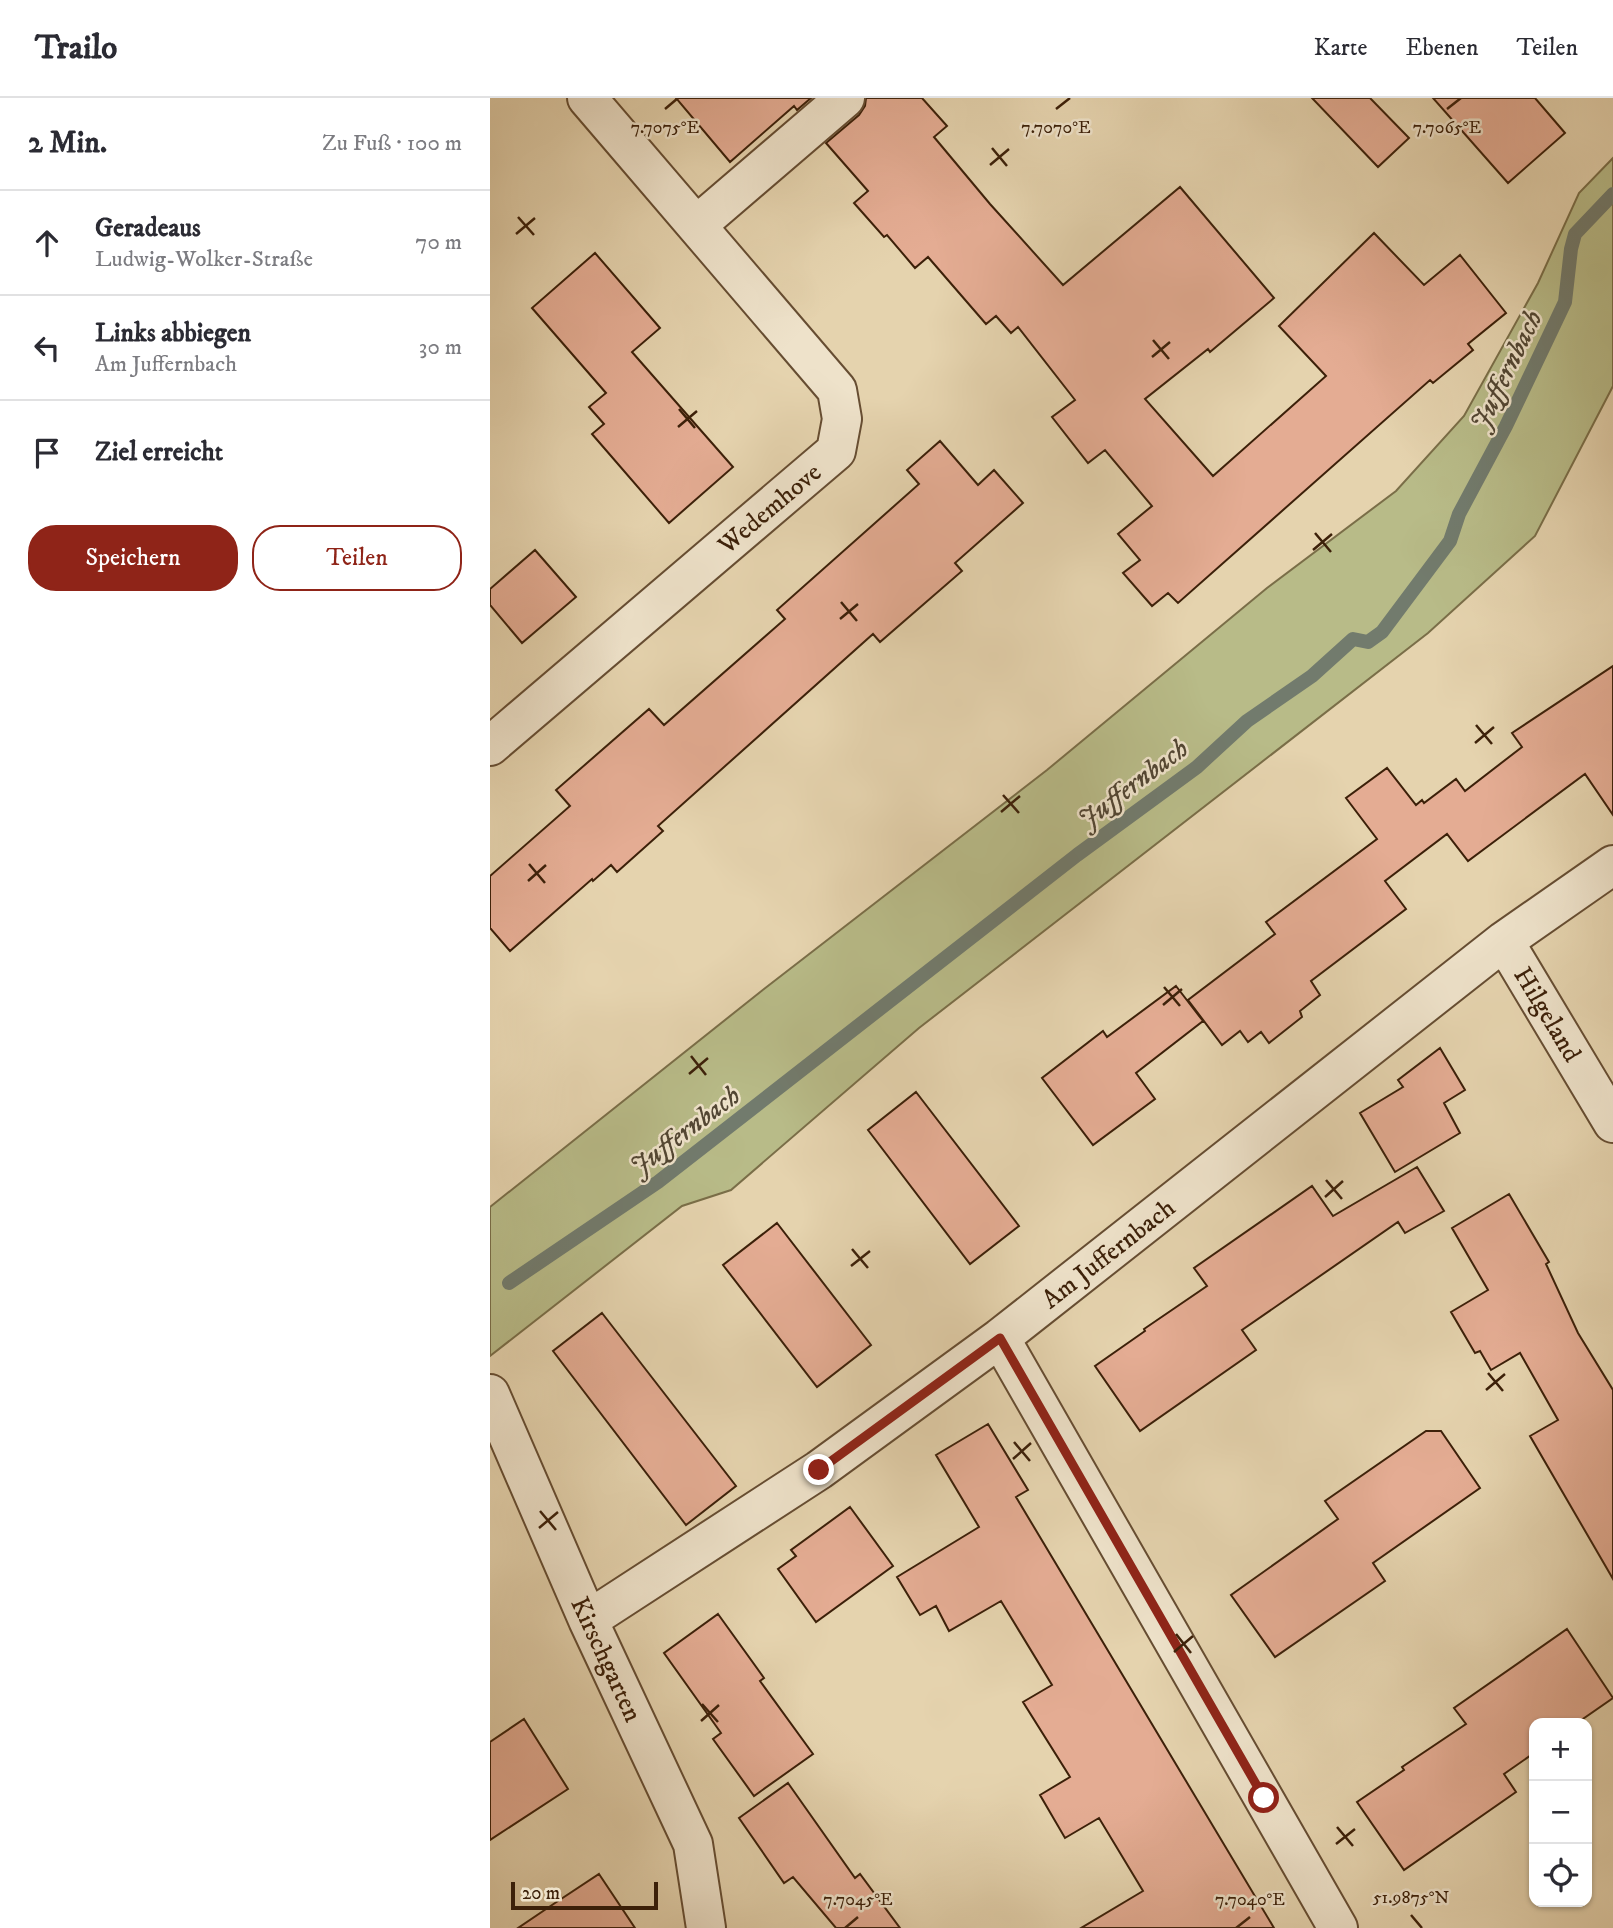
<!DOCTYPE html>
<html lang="de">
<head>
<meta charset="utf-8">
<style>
	:root { --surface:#fff; --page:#f7f7f7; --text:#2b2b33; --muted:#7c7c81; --line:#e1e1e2; --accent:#8f2418 }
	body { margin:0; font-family:"IM FELL DW Pica",serif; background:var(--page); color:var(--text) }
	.controls { position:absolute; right:21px; bottom:21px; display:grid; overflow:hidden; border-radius:14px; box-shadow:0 2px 5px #0004 }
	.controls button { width:63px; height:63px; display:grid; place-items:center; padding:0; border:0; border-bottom:2px solid var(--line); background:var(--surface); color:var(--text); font:35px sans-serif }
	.scale { position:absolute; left:21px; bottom:18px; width:147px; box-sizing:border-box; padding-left:7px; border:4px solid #3c2009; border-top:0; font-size:19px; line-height:24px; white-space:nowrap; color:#3c2009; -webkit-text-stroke:5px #eee2ca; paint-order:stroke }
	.stop { position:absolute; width:21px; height:21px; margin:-16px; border:5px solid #8f2418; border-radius:50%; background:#fff }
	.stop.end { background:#8f2418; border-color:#fff; box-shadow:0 2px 7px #0008 }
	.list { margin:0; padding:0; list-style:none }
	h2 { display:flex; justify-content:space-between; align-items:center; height:91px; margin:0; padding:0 28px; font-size:30px }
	h2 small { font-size:23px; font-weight:400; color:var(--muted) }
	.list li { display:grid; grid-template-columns:46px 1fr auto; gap:21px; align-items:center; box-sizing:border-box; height:105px; padding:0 28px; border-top:2px solid var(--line) }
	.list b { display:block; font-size:26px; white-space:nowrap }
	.list p { margin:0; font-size:23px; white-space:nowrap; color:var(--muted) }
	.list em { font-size:23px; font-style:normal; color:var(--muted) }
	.actions { display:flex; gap:14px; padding:21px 28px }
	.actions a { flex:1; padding:16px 0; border:2px solid var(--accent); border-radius:28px; text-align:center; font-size:24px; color:var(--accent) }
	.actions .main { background:var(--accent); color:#fff }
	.icon { flex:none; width:38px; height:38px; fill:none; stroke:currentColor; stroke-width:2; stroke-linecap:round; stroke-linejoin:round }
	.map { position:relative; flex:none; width:1123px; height:1830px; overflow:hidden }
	header { display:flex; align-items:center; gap:42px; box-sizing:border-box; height:98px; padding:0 35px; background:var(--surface); border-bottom:2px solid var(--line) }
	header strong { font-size:33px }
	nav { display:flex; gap:38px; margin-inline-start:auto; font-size:24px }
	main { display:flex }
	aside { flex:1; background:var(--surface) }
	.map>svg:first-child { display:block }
</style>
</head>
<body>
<header>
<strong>Trailo</strong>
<nav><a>Karte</a><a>Ebenen</a><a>Teilen</a></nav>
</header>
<main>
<aside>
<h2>2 Min.<small>Zu Fuß · 100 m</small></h2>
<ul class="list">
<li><svg class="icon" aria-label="ahead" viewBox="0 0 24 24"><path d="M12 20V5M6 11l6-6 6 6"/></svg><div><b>Geradeaus</b><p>Ludwig-Wolker-Straße</p></div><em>70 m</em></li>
<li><svg class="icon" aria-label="left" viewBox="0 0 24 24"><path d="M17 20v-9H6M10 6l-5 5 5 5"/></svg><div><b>Links abbiegen</b><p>Am Juffernbach</p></div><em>30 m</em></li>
<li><svg class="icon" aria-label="arrive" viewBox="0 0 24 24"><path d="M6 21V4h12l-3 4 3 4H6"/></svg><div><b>Ziel erreicht</b></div></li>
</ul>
<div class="actions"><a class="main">Speichern</a><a>Teilen</a></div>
</aside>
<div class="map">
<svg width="1123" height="1830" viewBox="0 0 1123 1830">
	<rect width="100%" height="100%" fill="#e5d3ae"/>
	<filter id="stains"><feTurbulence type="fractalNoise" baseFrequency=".00286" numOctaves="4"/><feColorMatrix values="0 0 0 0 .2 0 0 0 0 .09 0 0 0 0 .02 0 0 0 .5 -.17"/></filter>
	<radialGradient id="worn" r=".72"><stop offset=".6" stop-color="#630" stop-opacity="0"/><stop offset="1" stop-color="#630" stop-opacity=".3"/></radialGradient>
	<path fill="#b8bb88" stroke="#7a6e48" stroke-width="2" d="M1123 60V288L1045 438 938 535 429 930 241 1092 192 1108 0 1258V1109L274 891 557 672 777 490 906 393 974 318 1048 185 1089 95Z"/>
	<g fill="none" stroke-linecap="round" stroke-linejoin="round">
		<path stroke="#727b6d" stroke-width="14" d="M19 1185 168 1084 587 757 707 669 757 623 822 578 863 541 878 544 892 534 960 443 969 416 1016 328 1075 204 1081 151 1085 136 1123 96"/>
	</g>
	<path fill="#e4ac93" stroke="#3c2009" stroke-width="2" d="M186 0H321L307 12 304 8 240 64Z
		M376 0H432L457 28 444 39 500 106 573 187 690 89 784 200 720 254 718 251 655 301 723 378 836 278 789 228 884 135 934 187 970 157 1016 215 978 246 983 252 943 285 940 282 688 505 678 495 662 508 633 475 650 462 628 436 662 408 615 352 598 365 562 319 585 302 528 229 521 235 506 218 496 226 438 159 425 170 397 137 394 139 364 105 378 93 336 45 369 17 375 8Z
		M822 0H880L919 40 888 69Z
		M943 0H1045L1075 35 1018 85Z
		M105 155 170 230 142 254 243 369 179 425 102 336 114 326 99 309 116 295 42 210Z
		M450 343 488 387 504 372 533 405 465 465 472 473 390 544 383 536 168 728 173 733 127 774 121 767 103 783 102 781 20 853 0 830V778L80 708 66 692 159 611 174 627 295 521 287 512 429 386 417 372Z
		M45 452 86 499 32 545 0 507V491Z
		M1123 568V717L1095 676 978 763 957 736 895 783 916 811 821 883 830 897 810 913 812 919 779 945 771 934 758 944 750 933 732 947 698 902 785 836 776 824 887 741 856 700 897 670 926 707 932 702 934 705 966 681 975 693 1032 649 1022 635Z
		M686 888 713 923 646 975 665 1001 603 1047 552 980 613 933 617 939Z
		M950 950 975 992 954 1005 970 1035 905 1074 870 1015 913 989 908 982Z
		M426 994 529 1128 480 1166 378 1032Z
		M927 1069 954 1113 915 1135 908 1124 752 1232 766 1252 650 1333 605 1268 655 1233 654 1231 717 1188 704 1170 822 1088 843 1118Z
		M1019 1096 1059 1164 1056 1166 1088 1235 1123 1292V1481L1040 1338 1068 1322 1030 1255 1001 1272 990 1253 985 1255 961 1214 998 1192 962 1130Z
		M287 1125 381 1247 327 1289 233 1167Z
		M112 1215 246 1388 196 1427 63 1253Z
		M498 1326 538 1392 526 1399 784 1830H591L653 1793 609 1720 575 1740 550 1697 580 1679 533 1604 562 1587 511 1503 459 1533 446 1508 430 1517 407 1479 489 1429 446 1357Z
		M936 1333H951L990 1390 883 1465 895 1483 785 1559 741 1497 848 1421 835 1403Z
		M360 1409 403 1468 326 1524 288 1471 306 1458 301 1452Z
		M228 1516 274 1580 270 1583 323 1656 264 1698 223 1641 231 1635 174 1555Z
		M1077 1531 1123 1600 1087 1625H1044V1655L1014 1676 1026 1694 914 1772 867 1704 914 1672 912 1669 976 1626 964 1610Z
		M34 1621 78 1691 0 1742V1644Z
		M298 1685 365 1780 370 1776 410 1830H346L303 1779 294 1785 249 1720Z
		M109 1776 145 1830H28L65 1805Z"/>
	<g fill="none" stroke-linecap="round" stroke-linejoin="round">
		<defs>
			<path id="minor" d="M207 127 355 0
				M0 648 346 353 352 321 347 292 97 0
				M1014 843 1123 1025
				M510 1240 848 1830
				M0 1296 98 1522 203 1746 216 1830
				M98 1522 329 1372 510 1240 1014 843 1123 767"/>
		</defs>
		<use href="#minor" stroke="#664d32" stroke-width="42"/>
		<use href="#minor" stroke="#eee2ca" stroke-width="38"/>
	</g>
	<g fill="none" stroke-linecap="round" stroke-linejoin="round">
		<path stroke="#8f2418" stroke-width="9" d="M329 1372 510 1240 774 1700"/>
	</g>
	<path fill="none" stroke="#3c2009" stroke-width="2.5" d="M175 11 188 0M566 11 580 0M957 11 971 0M502 50 517 68M500 67 519 51M28 119 44 137M26 136 45 120M663 242 679 261M662 259 680 244M189 311 205 330M188 329 207 313M825 435 841 454M823 452 842 436M351 504 367 523M350 521 368 506M986 627 1002 646M985 645 1004 629M513 697 529 715M511 714 530 698M39 766 55 785M38 783 56 767M674 889 690 908M673 907 692 891M201 958 216 977M199 976 218 960M836 1082 852 1101M835 1099 853 1083M362 1151 378 1170M361 1168 380 1153M998 1275 1013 1293M996 1292 1015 1276M524 1344 540 1363M523 1361 541 1345M50 1413 66 1432M49 1430 68 1414M686 1536 701 1555M684 1554 703 1538M212 1606 228 1624M211 1623 229 1607M847 1729 863 1748M846 1746 865 1731M921 1817 932 1830M355 1830 368 1819M746 1830 760 1819"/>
	<g text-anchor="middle" stroke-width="5" stroke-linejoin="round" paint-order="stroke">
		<g font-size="26" fill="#3c2009" stroke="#eee2ca">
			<text transform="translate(279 410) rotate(-40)" y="9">Wedemhove</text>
			<text transform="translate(1058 916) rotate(59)" y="9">Hilgeland</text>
			<text transform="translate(618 1155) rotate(-38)" y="9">Am Juffernbach</text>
			<text transform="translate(117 1561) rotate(65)" y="9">Kirschgarten</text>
		</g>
		<g font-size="28" font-style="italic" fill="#524633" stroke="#eee2ca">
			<text transform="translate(1015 272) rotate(-64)" y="10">Juffernbach</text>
			<text transform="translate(642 685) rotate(-37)" y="10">Juffernbach</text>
			<text transform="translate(194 1032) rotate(-37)" y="10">Juffernbach</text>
		</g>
	</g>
	<g font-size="18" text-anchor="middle" fill="#3c2009" stroke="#eee2ca" stroke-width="5" stroke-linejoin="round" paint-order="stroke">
		<text x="175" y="35">7.7075°E</text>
		<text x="566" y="35">7.7070°E</text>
		<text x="957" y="35">7.7065°E</text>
		<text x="921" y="1805">51.9875°N</text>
		<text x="368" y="1807">7.7045°E</text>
		<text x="760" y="1807">7.7040°E</text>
	</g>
	<rect width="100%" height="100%" filter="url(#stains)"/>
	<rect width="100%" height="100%" fill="url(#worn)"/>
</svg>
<div class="controls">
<button>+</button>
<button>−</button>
<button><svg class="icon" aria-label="locate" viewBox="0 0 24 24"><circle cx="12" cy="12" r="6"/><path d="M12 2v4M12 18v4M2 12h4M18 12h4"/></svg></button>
</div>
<div class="scale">20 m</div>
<div class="stop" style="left:774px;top:1700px"></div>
<div class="stop end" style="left:329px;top:1372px"></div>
</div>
</main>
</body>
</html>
